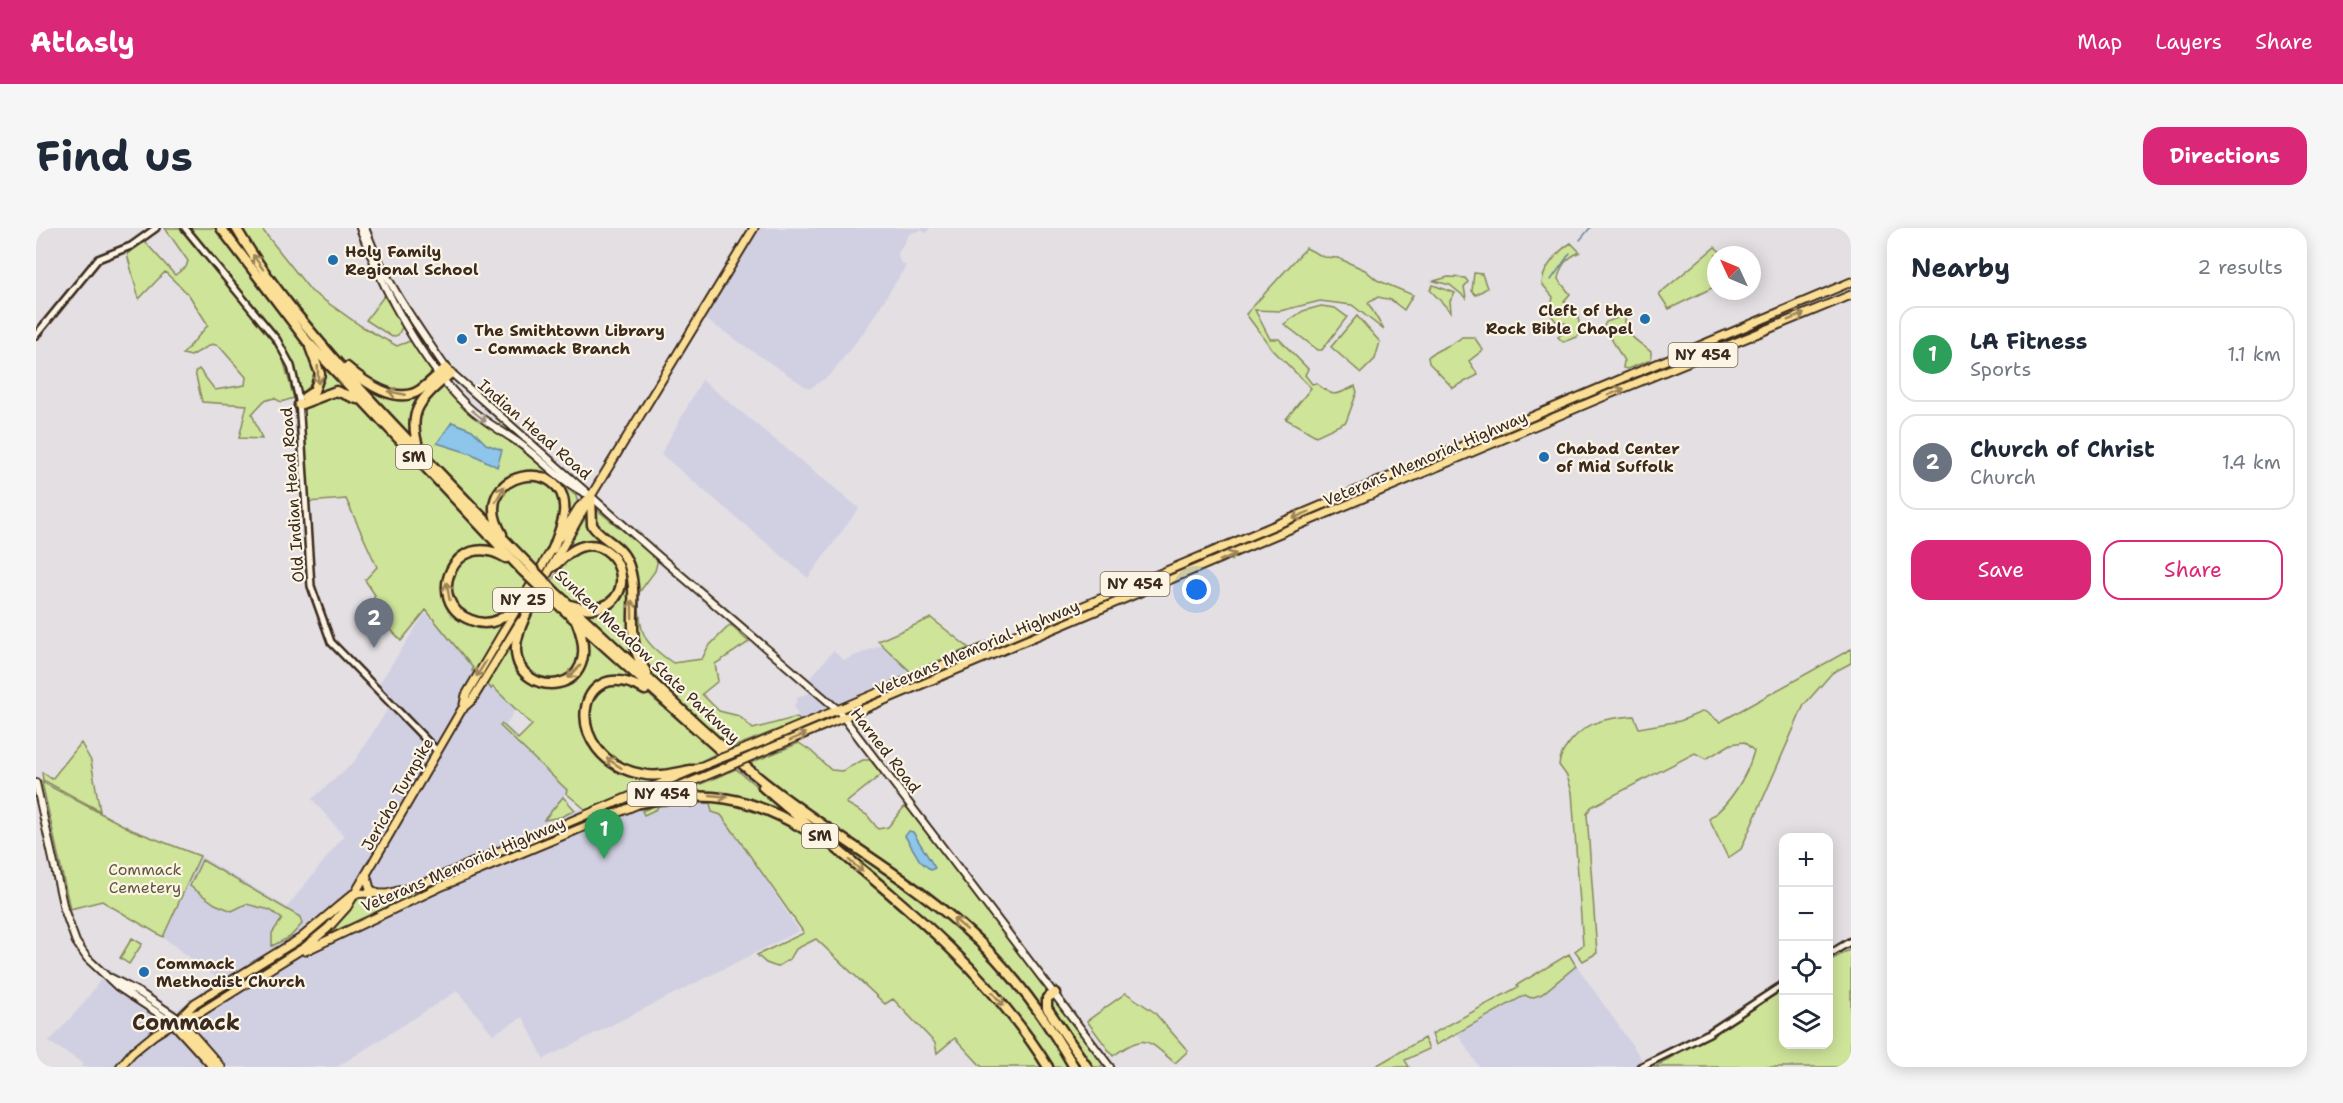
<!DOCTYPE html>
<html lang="en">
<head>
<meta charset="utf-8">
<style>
	:root { --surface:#fff; --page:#f6f6f7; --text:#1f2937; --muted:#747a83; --line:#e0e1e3; --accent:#db2777 }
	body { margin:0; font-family:"Shantell Sans",sans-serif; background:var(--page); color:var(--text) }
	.controls { position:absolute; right:18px; bottom:18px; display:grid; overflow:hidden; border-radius:12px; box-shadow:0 3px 15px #0003 }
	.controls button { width:54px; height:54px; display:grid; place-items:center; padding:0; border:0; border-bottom:2px solid var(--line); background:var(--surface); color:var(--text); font:30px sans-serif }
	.compass { position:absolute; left:1671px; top:18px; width:54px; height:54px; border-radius:50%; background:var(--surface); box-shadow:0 3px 15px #0003; rotate:314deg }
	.you { position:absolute; left:1161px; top:362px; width:21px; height:21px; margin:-15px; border:4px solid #fff; border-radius:50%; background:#1a73e8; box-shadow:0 0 0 9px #1a73e833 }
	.badge { display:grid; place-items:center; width:39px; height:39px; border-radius:50%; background:var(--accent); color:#fff; font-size:20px; font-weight:700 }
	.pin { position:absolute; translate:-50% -50px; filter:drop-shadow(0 2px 3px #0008) }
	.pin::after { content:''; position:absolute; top:32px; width:21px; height:18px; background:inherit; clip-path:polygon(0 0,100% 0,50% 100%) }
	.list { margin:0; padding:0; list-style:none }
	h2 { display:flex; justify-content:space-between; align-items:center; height:78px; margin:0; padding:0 24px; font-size:26px }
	h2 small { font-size:20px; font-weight:400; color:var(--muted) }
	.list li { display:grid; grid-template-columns:39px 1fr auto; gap:18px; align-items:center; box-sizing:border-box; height:96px; margin:0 12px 12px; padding:0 12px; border:2px solid var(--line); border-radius:18px }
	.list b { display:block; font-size:22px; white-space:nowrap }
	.list p { margin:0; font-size:20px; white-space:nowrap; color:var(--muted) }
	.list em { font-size:20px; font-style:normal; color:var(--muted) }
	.actions { display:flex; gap:12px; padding:18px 24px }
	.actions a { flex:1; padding:14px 0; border:2px solid var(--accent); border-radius:18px; text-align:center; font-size:21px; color:var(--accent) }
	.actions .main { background:var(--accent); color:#fff }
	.icon { flex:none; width:33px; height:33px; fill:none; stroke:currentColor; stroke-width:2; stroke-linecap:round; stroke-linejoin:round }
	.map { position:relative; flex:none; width:1815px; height:839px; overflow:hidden; border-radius:18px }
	header { display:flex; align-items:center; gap:36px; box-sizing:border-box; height:84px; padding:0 30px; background:var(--accent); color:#fff }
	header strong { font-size:28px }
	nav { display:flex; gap:33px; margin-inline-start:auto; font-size:21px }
	.intro { display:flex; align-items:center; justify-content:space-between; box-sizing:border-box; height:144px; padding:0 36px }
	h1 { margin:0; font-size:42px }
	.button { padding:15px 27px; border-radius:18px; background:var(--accent); color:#fff; font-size:21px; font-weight:700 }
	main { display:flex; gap:36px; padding:0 36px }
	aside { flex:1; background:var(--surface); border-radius:18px; box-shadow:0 3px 15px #0003 }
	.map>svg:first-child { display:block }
</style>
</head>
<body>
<header>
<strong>Atlasly</strong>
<nav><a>Map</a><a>Layers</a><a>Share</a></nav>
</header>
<div class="intro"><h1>Find us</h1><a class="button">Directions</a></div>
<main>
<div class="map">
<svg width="1815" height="839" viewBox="0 0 1815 839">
	<rect width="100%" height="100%" fill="#e3dfe3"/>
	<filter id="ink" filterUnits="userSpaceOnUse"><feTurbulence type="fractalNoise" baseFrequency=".0167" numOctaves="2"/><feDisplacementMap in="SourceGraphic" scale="12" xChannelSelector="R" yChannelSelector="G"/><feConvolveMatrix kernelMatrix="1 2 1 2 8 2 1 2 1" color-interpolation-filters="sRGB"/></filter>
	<g filter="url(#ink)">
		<path fill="#d1d0e2" d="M722 0H894L890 5 885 2 873 6 862 25 864 34 870 38 830 101 794 147 773 161 669 91 720 7Z
			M666 152 823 280 772 350 625 226Z
			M389 385 483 475 470 497 535 560 508 591 525 589 539 582 678 572 763 703 508 831 487 789 457 806 421 763 301 839H191L141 782 140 798 174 839H45L47 835 13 814 47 776 72 741 141 782 182 751 127 709 164 628 251 679 308 608 276 571 318 534 357 473 343 456Z
			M846 417 875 444 764 492 758 479 762 469 779 463 770 455 797 423 808 432Z
			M1541 738 1607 833 1597 839H1443L1422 806Z"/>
		<path fill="#cee499" stroke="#84875c" stroke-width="1.5" d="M129 0H146L244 121 258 170 245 174 238 170 228 173 216 186 226 211 203 210 211 177 166 174 159 144 163 141 179 162 209 157 210 149 183 118 176 116 155 128 147 126 172 97 153 67 129 44 103 71 91 26 109 14 139 47 150 39 152 33Z
			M152 0H182L228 66 267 113 281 142 278 160 265 167 256 131 248 118Z
			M203 0H225L275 63 325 98 361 118 377 112C382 120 396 133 397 143 397 149 391 153 387 157 367 172 343 161 325 148 273 110 238 52 203 0Z
			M1535 15 1544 24C1531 30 1525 36 1522 51L1534 66 1528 73 1541 85 1544 99 1548 102 1541 109 1527 114 1522 109 1531 102 1529 95 1521 94 1514 86 1517 69 1506 56C1506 41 1523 22 1535 15Z
			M1679 19 1688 27H1680V58L1633 81 1623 66Z
			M1270 20 1288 29 1302 30 1329 42 1341 52 1377 67 1368 82 1355 72 1342 69 1332 75 1348 102 1316 77 1284 73 1244 83 1219 82 1234 111H1243L1272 141 1269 147 1276 156 1280 155C1298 170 1298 168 1319 158L1321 164 1310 194 1280 208 1250 191 1275 160 1236 121 1210 86Z
			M1438 45 1446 46 1451 60 1440 67 1436 63Z
			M1412 49 1429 50 1432 54 1428 59 1430 70 1414 57 1398 53Z
			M1397 57 1419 65 1414 73 1415 84 1394 62Z
			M348 68 367 97 362 107 356 109 330 92Z
			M1285 78 1299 80 1311 89 1286 122H1282L1248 96 1267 83Z
			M1590 87C1584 106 1603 113 1615 124V132L1591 141 1587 140 1588 133 1568 98 1570 94Z
			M1321 88 1344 114 1339 131 1325 145 1295 119Z
			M1426 109H1438L1447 122 1433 133 1442 147 1417 160 1393 135 1392 129C1402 120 1416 118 1426 109Z
			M278 125 315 165 304 161 266 173 282 161Z
			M307 138 359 169 401 150 388 165 377 212Z
			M406 156 430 180 492 226 540 268 542 276 527 300 522 259 486 246 458 270 463 304C444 284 378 224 379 198 380 179 393 168 406 156Z
			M297 165 321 174 472 329C452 320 441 317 422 328L410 368 442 396 473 387 441 443H436L437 440 390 382 365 413C355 400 343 393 334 379L339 367 329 352 341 339 310 271 271 274 266 181Z
			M493 249C547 263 520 307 500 339L473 312 461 290 464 269 470 260Z
			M560 281 622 331 619 343 602 366C605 405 603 412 637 435L666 431 672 419 694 397 713 414 679 436 682 453 666 466 683 483 703 488 717 501 761 489 764 493 692 521 623 456C588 418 606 390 597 347 594 334 567 307 558 295Z
			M552 285 553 295 577 317 591 335 605 441 537 379 575 376 588 351 574 322 538 319 535 314Z
			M558 319 573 327 584 350C578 370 557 390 536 374 529 369 522 360 515 354L535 325Z
			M453 324 475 336 491 354C486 363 481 374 473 381 431 419 392 351 426 331 432 326 445 326 453 324Z
			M506 368C518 379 538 392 544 408 554 434 530 459 504 452 497 450 489 439 484 434L482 413Z
			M895 390 933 420 875 444 842 413Z
			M480 405 489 448 531 454C544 437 554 427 546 405L606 458 590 451C580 454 563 457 554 464 532 481 557 527 576 536 591 543 614 545 631 549L550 582 530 565 531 562 464 498 466 496 482 511 496 497 457 459 455 461 450 453Z
			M1815 421V435L1796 445 1768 477 1705 621 1692 630 1673 591C1694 576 1711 548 1718 523L1708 514 1695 516 1670 531 1659 525 1555 579 1551 586 1561 725 1547 733 1539 723 1547 717 1536 564 1531 548 1523 537C1524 526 1529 521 1535 513 1552 492 1573 490 1598 488L1603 500 1644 493 1668 483 1684 494Z
			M581 454 607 462 681 525C660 536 634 550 607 545 563 537 520 471 581 454Z
			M45 515 55 533 64 583 7 552 6 544 16 551Z
			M763 515 775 523 795 542 806 543 827 532H834L846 546 810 575 831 587 842 601 852 599 869 578 874 582 1011 761 1007 779 1004 780 958 725 763 578 712 536Z
			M700 541 769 599 716 572 691 566 644 565Z
			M6 554 96 602 164 628 127 709 66 673 34 681Z
			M527 569 539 582 525 589 508 592Z
			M644 571 713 575 763 600 800 626 932 741 964 776 1009 839H946L919 810 901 825 899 815 857 771 849 776 780 711 760 721 754 731 741 739 730 735 721 727 768 705 694 599 685 587 676 584 674 575 656 576 655 580 654 576 622 578 621 581 608 587 606 583 627 574Z
			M749 574C822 624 899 671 960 735 990 766 1012 804 1035 839H1015L957 761Z
			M166 632 264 689 266 696 254 709 236 718V705L246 691 234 682 210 676 196 683 179 676 154 658Z
			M396 657V659L294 705 323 670 364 668Z
			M96 710 106 716 93 736 84 730Z
			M1815 721V839H1619L1747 762 1748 816H1792L1793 733Z
			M1533 726 1540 738 1506 766 1495 770 1489 767 1400 817 1396 806 1482 759 1481 757Z
			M1090 765 1118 784 1152 823 1139 835C1111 812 1110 804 1077 828L1051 793Z
			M1015 771 1020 773 1073 839H1053L1013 780Z
			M1388 810 1393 821 1369 832 1373 839H1338Z"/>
		<path fill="#8dc5eb" stroke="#6c8799" stroke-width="1.5" d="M416 194 436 202 450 216 466 222 461 239 436 226 401 215Z
			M873 603 877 604 899 640 895 642 884 633 869 608Z"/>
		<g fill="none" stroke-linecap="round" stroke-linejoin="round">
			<path stroke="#6c8799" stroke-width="1.5" d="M1544 12 1554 0
				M1515 52 1534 25"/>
			<defs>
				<path id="tertiary" d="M149 0 241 112 255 138 263 172 275 358 295 414 401 523
					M0 107 62 31 95 18 120 0
					M1792 727 1815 713
					M1604 839 1673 805 1748 756"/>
				<path id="secondary" d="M324 0C347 61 384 133 432 179 449 195 469 204 487 218 508 234 526 254 549 265
					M329 0C348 52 379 95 410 140L619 325 801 481 1074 839
					M0 555 28 681 40 714 51 730 82 759 137 795
					M75 750 104 765 143 791"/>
				<path id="primary" d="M524 309 543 279 553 270
					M493 379 555 268 718 0
					M427 481 430 467 518 318
					M711 520 1815 54
					M716 528 1576 165 1815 67
					M330 646 334 661 342 666
					M319 665 351 666 384 657 678 533
					M269 723 404 659 686 541
					M146 788 159 775 265 710 317 666
					M143 791 185 839
					M137 795 177 839
					M84 839 96 825 118 807 143 791 165 784 269 719 292 700 311 679 426 481 436 472 484 394"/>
				<path id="motorway" d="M185 0 271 113 486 342
					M200 0C231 53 271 100 311 146 369 211 430 272 491 335
					M311 139C328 154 361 178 384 162 393 156 401 147 410 140
					M269 169 278 163 284 146 274 119
					M263 177 300 163 321 171
					M384 224C369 183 385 171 415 145
					M555 268 556 297C566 312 584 316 591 333 607 369 584 409 611 445
					M466 306C429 242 534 225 528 285 527 297 521 309 517 321
					M470 330C419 298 386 374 435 392 444 396 453 396 462 392 472 387 480 378 488 371
					M518 338C526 331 534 322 544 319 584 306 604 372 561 380 552 382 543 379 534 377
					M520 365C590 427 655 495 728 554 792 605 864 644 926 698 972 737 1008 787 1038 839
					M516 371 683 521
					M495 375C489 390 479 407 480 423 482 472 571 469 541 395
					M609 462C538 421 523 530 605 546 621 550 639 545 655 542
					M727 559C827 646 942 725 1012 839
					M604 575C671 562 711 567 770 602
					M1019 765 1011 770V780L1051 839"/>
			</defs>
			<use href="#tertiary" stroke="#3b2a1e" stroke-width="10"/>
			<use href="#secondary" stroke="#3b2a1e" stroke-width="10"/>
			<use href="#primary" stroke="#3b2a1e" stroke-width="11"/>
			<use href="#motorway" stroke="#3b2a1e" stroke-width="13"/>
			<use href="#tertiary" stroke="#fcf5e5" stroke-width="5"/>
			<use href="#secondary" stroke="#fcf5e5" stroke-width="6"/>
			<use href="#primary" stroke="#fbdf96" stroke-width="7"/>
			<use href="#motorway" stroke="#fbdf96" stroke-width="8"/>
			<defs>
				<path id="primary-bridge" d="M678 533 711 520
					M686 541 716 528"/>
				<path id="motorway-bridge" d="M491 335 520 365
					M486 342 516 371"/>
			</defs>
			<use href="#primary-bridge" stroke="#3b2a1e" stroke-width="11" stroke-linecap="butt"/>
			<use href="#motorway-bridge" stroke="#3b2a1e" stroke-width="13" stroke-linecap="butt"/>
			<use href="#primary-bridge" stroke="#fbdf96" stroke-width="7"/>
			<use href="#motorway-bridge" stroke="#fbdf96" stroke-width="8"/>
		</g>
		<defs><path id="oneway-shaft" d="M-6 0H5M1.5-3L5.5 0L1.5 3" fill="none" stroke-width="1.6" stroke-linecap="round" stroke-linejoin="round" transform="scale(1.5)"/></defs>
		<g stroke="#9b845a">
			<use href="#oneway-shaft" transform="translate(222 34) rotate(-125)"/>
			<use href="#oneway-shaft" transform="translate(1760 89) rotate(-22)"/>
			<use href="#oneway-shaft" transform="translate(282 147) rotate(88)"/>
			<use href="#oneway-shaft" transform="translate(1580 164) rotate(-23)"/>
			<use href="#oneway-shaft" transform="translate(361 165) rotate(-169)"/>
			<use href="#oneway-shaft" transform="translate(464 266) rotate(-61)"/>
			<use href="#oneway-shaft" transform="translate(1265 287) rotate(157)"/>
			<use href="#oneway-shaft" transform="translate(1192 329) rotate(-23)"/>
			<use href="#oneway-shaft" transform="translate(412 363) rotate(-100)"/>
			<use href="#oneway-shaft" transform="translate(596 381) rotate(-91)"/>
			<use href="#oneway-shaft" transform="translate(445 441) rotate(122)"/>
			<use href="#oneway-shaft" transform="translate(538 444) rotate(135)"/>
			<use href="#oneway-shaft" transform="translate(762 509) rotate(-23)"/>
			<use href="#oneway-shaft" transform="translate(578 535) rotate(-147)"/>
			<use href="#oneway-shaft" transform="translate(683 568) rotate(6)"/>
			<use href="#oneway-shaft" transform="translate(820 638) rotate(40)"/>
			<use href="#oneway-shaft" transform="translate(924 696) rotate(-140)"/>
			<use href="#oneway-shaft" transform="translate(962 771) rotate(49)"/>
		</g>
		<use stroke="#9c9082" href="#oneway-shaft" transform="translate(443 188) rotate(39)"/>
	</g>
	<g fill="#1f6fb2" stroke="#fcf5e5" stroke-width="2">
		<circle cx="297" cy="32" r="6"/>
		<circle cx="1609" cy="91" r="6"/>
		<circle cx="426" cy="111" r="6"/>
		<circle cx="1508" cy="229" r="6"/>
		<circle cx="108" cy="744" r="6"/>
	</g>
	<g text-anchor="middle" stroke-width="4.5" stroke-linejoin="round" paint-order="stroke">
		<g fill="#fcf5e5" stroke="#75675a" stroke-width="1.5">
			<rect x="1632.5" y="115" width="69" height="24" rx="4.5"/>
			<rect x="360" y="217" width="36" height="24" rx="4.5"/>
			<rect x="1064.5" y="344" width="69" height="24" rx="4.5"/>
			<rect x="457" y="360" width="60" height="24" rx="4.5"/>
			<rect x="591.5" y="554" width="69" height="24" rx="4.5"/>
			<rect x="766" y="596" width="36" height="24" rx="4.5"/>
		</g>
		<g font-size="15" font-weight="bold" fill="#3b2a1e">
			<text x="1667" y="132">NY 454</text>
			<text x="378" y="234">SM</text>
			<text x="1099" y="361">NY 454</text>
			<text x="487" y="377">NY 25</text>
			<text x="626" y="571">NY 454</text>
			<text x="784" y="613">SM</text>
		</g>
		<g font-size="16" font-weight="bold" fill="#3b2a1e" stroke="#fcf5e5" text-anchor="start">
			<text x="309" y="29">Holy Family<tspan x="309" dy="18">Regional School</tspan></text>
			<text x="1597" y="88" text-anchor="end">Cleft of the<tspan x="1597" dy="18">Rock Bible Chapel</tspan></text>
			<text x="438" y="108">The Smithtown Library<tspan x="438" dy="18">- Commack Branch</tspan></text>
			<text x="1520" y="226">Chabad Center<tspan x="1520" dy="18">of Mid Suffolk</tspan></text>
			<text x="120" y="741">Commack<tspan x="120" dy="18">Methodist Church</tspan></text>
		</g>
		<g font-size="16" fill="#3b2a1e" stroke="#fcf5e5">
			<text transform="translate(499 201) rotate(41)" y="6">Indian Head Road</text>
			<text transform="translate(1389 230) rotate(-23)" y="6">Veterans Memorial Highway</text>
			<text transform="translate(256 267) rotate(-94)" y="6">Old Indian Head Road</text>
			<text transform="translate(941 419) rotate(-23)" y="6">Veterans Memorial Highway</text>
			<text transform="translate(612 428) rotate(43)" y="6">Sunken Meadow State Parkway</text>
			<text transform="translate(850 522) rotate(52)" y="6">Harned Road</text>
			<text transform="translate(361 566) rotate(-60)" y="6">Jericho Turnpike</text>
			<text transform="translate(427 636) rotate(-23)" y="6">Veterans Memorial Highway</text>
		</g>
		<g font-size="16" fill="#60583d" stroke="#fcf5e5">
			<text x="109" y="647">Commack<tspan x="109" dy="18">Cemetery</tspan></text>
		</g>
		<g font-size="22" font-weight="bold" fill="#3b2a1e" stroke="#fcf5e5">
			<text x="150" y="802">Commack</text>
		</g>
	</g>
</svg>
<div class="controls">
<button>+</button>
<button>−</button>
<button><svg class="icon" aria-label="locate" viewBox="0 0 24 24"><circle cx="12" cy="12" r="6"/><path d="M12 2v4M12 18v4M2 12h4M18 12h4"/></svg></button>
<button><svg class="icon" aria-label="layers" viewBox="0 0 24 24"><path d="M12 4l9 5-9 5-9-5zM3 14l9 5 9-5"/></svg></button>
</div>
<svg class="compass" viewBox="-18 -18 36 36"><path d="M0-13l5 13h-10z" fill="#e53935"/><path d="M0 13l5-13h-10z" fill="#747a83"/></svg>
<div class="you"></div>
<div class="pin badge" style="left:568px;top:631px;background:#2e9e5b">1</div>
<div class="pin badge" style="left:338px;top:420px;background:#6b7280">2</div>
</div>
<aside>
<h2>Nearby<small>2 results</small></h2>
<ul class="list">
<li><span class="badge" style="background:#2e9e5b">1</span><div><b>LA Fitness</b><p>Sports</p></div><em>1.1 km</em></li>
<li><span class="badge" style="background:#6b7280">2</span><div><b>Church of Christ</b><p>Church</p></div><em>1.4 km</em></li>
</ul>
<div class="actions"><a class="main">Save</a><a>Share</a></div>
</aside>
</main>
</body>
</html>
